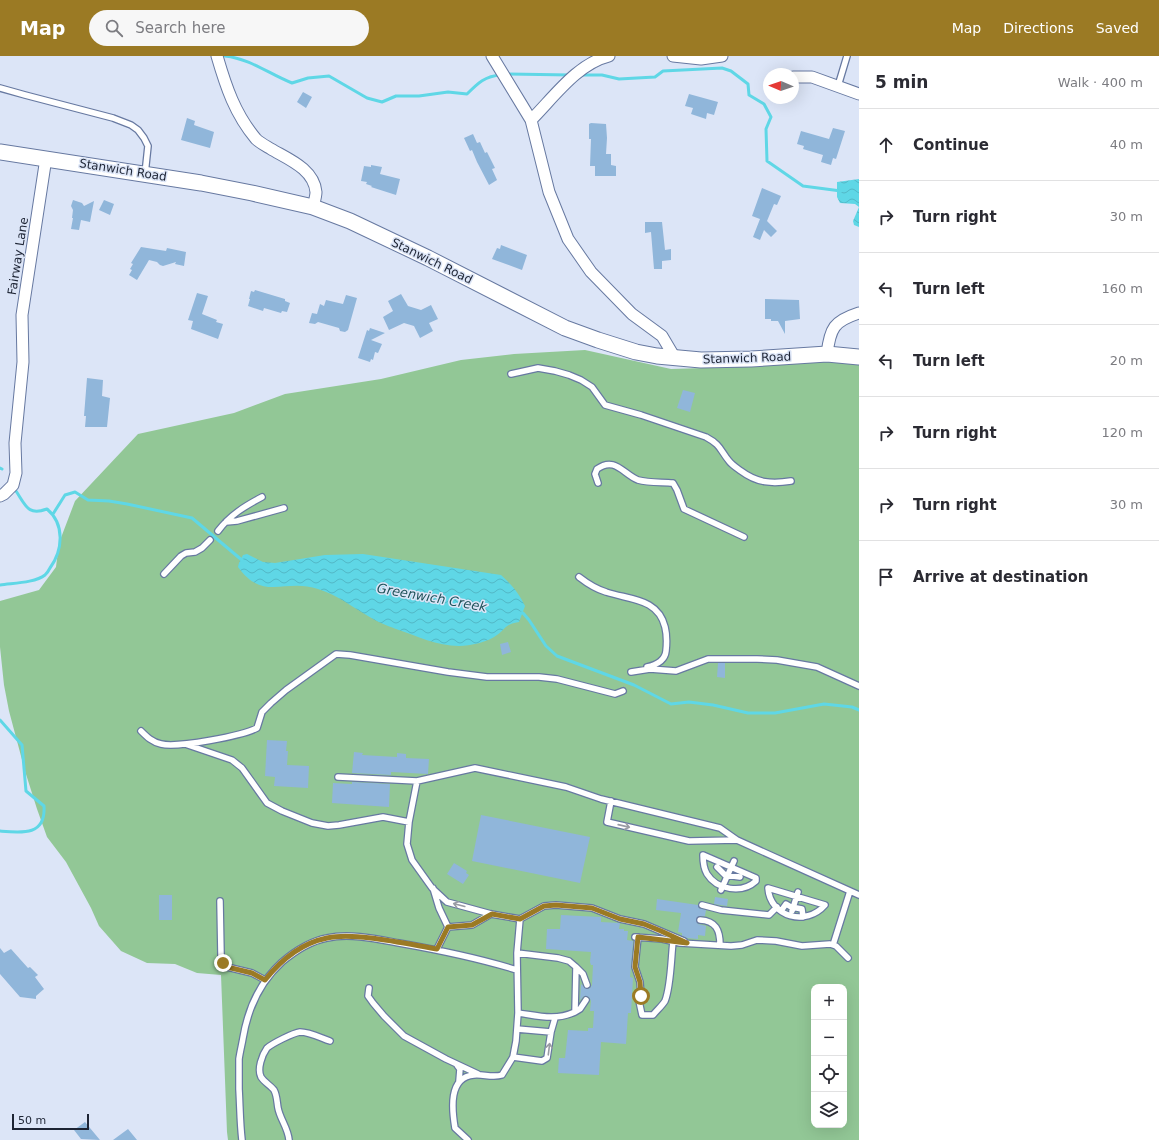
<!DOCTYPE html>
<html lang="en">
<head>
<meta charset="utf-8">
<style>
	:root { --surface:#fff; --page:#f7f7f7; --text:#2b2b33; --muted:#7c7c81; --line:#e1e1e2; --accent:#9b7a24 }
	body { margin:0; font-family:"DejaVu Sans",sans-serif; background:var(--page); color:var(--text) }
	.controls { position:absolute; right:12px; bottom:12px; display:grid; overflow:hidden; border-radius:8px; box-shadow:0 4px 16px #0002 }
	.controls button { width:36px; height:36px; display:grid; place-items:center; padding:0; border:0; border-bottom:1px solid var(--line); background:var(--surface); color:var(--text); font:20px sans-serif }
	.compass { position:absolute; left:763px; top:12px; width:36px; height:36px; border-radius:50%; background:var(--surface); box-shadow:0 4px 16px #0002; rotate:272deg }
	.scale { position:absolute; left:12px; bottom:10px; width:77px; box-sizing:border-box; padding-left:4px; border:2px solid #1d2434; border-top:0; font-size:11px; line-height:14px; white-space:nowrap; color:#1d2434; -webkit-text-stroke:3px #dce5f7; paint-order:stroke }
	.stop { position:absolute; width:12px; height:12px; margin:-9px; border:3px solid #9b7a24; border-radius:50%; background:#fff }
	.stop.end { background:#9b7a24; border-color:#fff; box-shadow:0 1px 4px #0008 }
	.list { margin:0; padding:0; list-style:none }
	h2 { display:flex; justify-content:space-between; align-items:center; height:52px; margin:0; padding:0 16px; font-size:17px }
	h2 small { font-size:13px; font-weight:400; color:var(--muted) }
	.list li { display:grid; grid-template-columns:26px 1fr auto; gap:12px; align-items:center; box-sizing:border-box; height:72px; padding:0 16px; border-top:1px solid var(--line) }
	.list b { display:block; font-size:15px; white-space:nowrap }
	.list em { font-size:13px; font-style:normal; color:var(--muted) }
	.icon { flex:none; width:22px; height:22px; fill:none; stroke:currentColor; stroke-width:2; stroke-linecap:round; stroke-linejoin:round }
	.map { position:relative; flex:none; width:859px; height:1084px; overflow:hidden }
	header { display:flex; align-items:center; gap:24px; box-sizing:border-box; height:56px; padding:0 20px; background:var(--accent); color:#fff }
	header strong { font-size:19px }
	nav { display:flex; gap:22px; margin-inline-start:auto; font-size:14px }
	.search { width:280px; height:36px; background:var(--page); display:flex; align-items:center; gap:10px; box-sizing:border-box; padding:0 14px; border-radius:22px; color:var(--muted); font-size:15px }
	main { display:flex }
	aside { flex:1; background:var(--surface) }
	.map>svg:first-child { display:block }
</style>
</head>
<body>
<header>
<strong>Map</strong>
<div class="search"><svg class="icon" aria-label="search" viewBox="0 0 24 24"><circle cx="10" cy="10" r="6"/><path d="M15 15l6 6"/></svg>Search here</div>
<nav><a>Map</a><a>Directions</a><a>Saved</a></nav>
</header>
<main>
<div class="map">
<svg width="859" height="1084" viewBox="0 0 859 1084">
	<defs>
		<pattern id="water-waves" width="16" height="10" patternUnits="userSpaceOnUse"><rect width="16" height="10" fill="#5fd7e6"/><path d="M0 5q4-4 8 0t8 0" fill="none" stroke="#52b8c6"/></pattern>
	</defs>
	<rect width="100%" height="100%" fill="#dce5f7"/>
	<path fill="#92c796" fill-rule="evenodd" d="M585 294 671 313 736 311 807 306 855 305 859 306V1084H228L227 1076 221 919 197 917 175 908 147 907 121 895 99 870 91 852 66 806 47 781 37 753 25 715 9 655 4 629 0 591V545L39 534 56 511 59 487 75 445 138 378 234 357 285 338 381 323 461 304 514 298ZM814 931H844V1069H814Z"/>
	<path fill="url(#water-waves)" d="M859 123V171L854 169 853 165 859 151 855 148 840 147 837 141V126Z
		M247 498 263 506 275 507 325 499 363 498 501 519C512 529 519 537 525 550L519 566C505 568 507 572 497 579 488 586 470 590 459 590 437 590 417 580 396 573 386 569 377 566 368 560 351 550 337 539 318 533 285 522 263 546 238 511L239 507 243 499Z"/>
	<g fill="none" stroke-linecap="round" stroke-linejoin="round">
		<path stroke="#5fd7e6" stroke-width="3" d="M225 0C251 3 269 18 292 27L308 22 329 20 367 42 382 46 396 40H419L448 36 467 38C478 27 485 20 501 19
			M507 18 571 19
			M579 19H602L619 23 655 21 663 15 722 12 731 15 748 28 749 39 764 48 771 61 766 73 767 105 803 130 841 135
			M0 412 2 413
			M53 458 65 439 75 436 88 444 109 445 127 448 192 462 243 505
			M0 529C12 527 35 527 45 519 47 517 49 514 50 512 63 494 65 468 47 453 28 460 26 450 16 435
			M520 557H523L529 564 546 590 557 600 634 629 671 648 689 646 713 649 748 657H775L824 648 852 651 859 654
			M0 664 22 689 26 735 44 750C46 780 22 777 0 775"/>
	</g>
	<path fill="#90b6da" d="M303 36 312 41 306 52 297 46Z
		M689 38 718 46 714 59 707 57 706 63 691 58 693 52 685 50Z
		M187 62 195 65 194 69 214 76 210 92 181 84Z
		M591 67 606 68 607 82 606 98H611V109L616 110V120H595V110H590L591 83H589V68Z
		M833 72 845 75 836 103 833 102 831 109 821 106 823 99 803 93 804 90 797 88 801 75 829 83Z
		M473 78 477 87 480 86 485 97 487 96 495 112 492 113 497 124 489 129 477 106 472 94 470 95 464 82Z
		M371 109 382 111 380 118 400 123 396 139 371 131 372 130 366 128 367 126 361 125 364 110 371 111Z
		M762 132 781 140 777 149 774 148 767 165 777 175 771 181 764 174 760 184 753 181 760 163 752 160Z
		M73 144 82 147 84 150 94 145 90 166 81 164 79 174 71 173 73 162H72L73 154 71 150Z
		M104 144 114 148 110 159 99 154Z
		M645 166H662L665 194 671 193V204L662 205V213H654L651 176 645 177Z
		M501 189 527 199 522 214 492 203 497 192 500 193Z
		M141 191 166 195 167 192 186 196 184 210 175 208 176 206 163 210 160 209 157 206 149 204 137 224 129 219 132 214 130 213 133 208 131 207Z
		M255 234 285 243V245L290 247 287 256 282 255 281 257 264 252 263 255 248 250 250 243H249L251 235 254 236Z
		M197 237 208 240 202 258 217 264 216 266 223 268 218 283 191 273 193 265 188 264Z
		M401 238 408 250 421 254 431 249 438 263 429 267 433 275 420 282 414 270 404 267 389 274 383 261 393 255 388 245Z
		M346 239 357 242 348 274 345 276 340 275 339 272 318 266 315 268 309 267 312 257 317 258 320 248 324 250 326 244 343 248Z
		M765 243 799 244 800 263 785 265V278L778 265H771V263H765Z
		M370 272 385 277 371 284 382 288 378 297 375 296 373 304 371 303 370 306 358 302 367 274 369 275Z
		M87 322 103 324 102 340 110 342 107 371H85L86 360H84Z
		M683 334 695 337 690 356 677 352Z
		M508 586 511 596 502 599 500 588Z
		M718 607H725V622L717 621Z
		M267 684 287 685 286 695H288L287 709 309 710 308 732 274 730 275 721 265 720Z
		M354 696 363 697 362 699 397 701V697L406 698V702L429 703 428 718 391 716V719L352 717Z
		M352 726 390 728 389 751 332 747 333 727 352 728Z
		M481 759 590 781 580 827 472 805Z
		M454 807 467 815 466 817 469 819 463 828 447 818Z
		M159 839H172V864H159Z
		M715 841 728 843 727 850 714 848Z
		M657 843 698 849 699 852 706 854 705 860H699L696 864 698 868 706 870 705 880 698 879V883L687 882 682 880V877L678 876 681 857 656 854Z
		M561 859 601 861V866L620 867 619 873H624V875H628L627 884 633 885 631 911 630 921 633 922 631 957H628L626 988 601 986 599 1019 558 1017 559 1002H565L568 974 588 975V972H593L594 955H590L591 945 589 941 584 940 580 944 581 928 587 933 590 932 592 929 593 909H591L590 906 591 896 546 893 547 873H560Z
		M0 892 4 897 11 893 28 912 30 911 38 919 35 921 44 933 36 940V943L20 941 0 918Z
		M85 1066 100 1084 81 1083 74 1074Z
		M128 1073 137 1084H113Z"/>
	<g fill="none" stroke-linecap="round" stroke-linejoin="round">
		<defs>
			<path id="lane" d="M838 30 847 0
				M0 32 25 39 113 62 131 69 138 74 144 82 148 90 145 118
				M511 318 538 312 555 315 569 319 581 324 592 331 605 349 641 359 706 381C721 389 720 394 729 405 732 409 737 412 741 415 757 427 772 428 791 425
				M598 427 595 418 597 413C615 400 623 418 638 424 649 427 662 426 673 427L677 434 684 453 744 481
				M226 466 237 465 284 452
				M218 475C230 459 245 450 262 441
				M164 518 181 500 186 497 195 496 202 492 210 484
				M579 521C588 528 596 533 606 536 630 544 658 542 665 571 667 579 667 586 666 595 665 605 656 609 647 611
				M631 616 650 613 676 615 708 603H757L777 604 817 611 859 630
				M141 675C147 681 152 686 161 688 177 692 242 680 257 672L262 656 271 647 286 634 336 598 350 599 448 616 487 621H539L557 623 615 638 623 635
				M185 688 232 704 242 712 267 747 282 755 312 767 328 770 339 769 383 761 409 766
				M338 721 417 725 475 712 566 731 601 743 720 772 737 784 859 839
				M417 725 409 766 407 788 412 804 432 832 447 846 491 858 520 863 517 897 518 957 516 985 513 1001 502 1019C493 1022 483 1018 474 1019 448 1021 452 1054 455 1072L468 1084
				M611 745 607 766 689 785 737 784
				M703 799 756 822V825C742 838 717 834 707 818 704 813 703 805 703 799Z
				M717 811 725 819 740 821
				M433 832 439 852 448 871
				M768 832 825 849C806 871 770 861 768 832Z
				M721 834 734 805
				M220 845 221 899 223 907 227 911 252 917 265 924
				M702 849 721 854 769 859 777 851
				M781 855 786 848 791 851 802 853 803 861
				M792 855 798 836
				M520 863 544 850 556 849 592 852 620 863 644 868 684 885
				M700 864C716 865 720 874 720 889
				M448 871 472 869 491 858
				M635 881 662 883 680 887 731 890 742 889 757 884 776 885 802 890 830 888 836 890 848 902
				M638 881 635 911 640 926 641 940 639 945 642 959H653C657 954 662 950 665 945 671 930 671 902 673 886
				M833 889 850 835
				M437 893 448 871
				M517 897 558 902 569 905 576 911 575 956C555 965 539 960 518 957
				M576 911 583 918 587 929
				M369 932 368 940 373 947 384 960 404 980 446 1003 478 1018
				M575 956 580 953 586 944
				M517 973 551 976
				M513 1001 542 1005 547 1002 551 976 555 962
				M457 1009 460 1013 459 1025
				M242 1084C240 1067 240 1050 239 1033 239 1023 239 1013 239 1003 240 996 242 988 243 982 248 952 260 926 282 906 295 895 311 885 327 882 350 877 377 883 399 887 439 894 478 902 517 914
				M289 1084C288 1072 280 1063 278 1052 277 1047 277 1039 274 1034 271 1030 264 1026 261 1021 257 1013 262 999 267 992 273 987 293 977 300 976 310 976 321 982 330 985"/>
			<path id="street" d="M217 0C226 31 235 58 256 83 260 87 266 90 271 93 288 103 314 113 316 136 316 141 314 146 313 151
				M492 0 531 64 549 136 568 183 591 216 632 258 662 280 675 302
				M673 0 701 3 722 0
				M793 21H812L859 38
				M531 64C554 41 577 8 609 0
				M827 298C830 272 834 265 859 257
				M0 440 4 438 13 429 16 417 15 387 23 306 22 259 46 102"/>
			<path id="secondary" d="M0 96 201 127 252 137 313 151 350 165 428 202 565 272 598 284 636 296 657 300 701 304 751 303 827 298 859 301"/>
		</defs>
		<use href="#lane" stroke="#6779a1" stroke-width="8"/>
		<use href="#street" stroke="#6779a1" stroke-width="13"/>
		<use href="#secondary" stroke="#6779a1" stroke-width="17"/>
		<use href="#lane" stroke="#fff" stroke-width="5.5"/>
		<use href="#street" stroke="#fff" stroke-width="11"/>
		<use href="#secondary" stroke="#fff" stroke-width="15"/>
	</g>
	<defs><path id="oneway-shaft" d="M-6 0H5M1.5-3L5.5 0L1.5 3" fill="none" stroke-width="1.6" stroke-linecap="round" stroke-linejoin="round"/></defs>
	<g stroke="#999ca4">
		<use href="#oneway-shaft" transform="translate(624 770) rotate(13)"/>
		<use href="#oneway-shaft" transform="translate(459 849) rotate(-165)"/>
		<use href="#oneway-shaft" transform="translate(549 993) rotate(-83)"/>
	</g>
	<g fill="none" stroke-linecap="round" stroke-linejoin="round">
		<path stroke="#9b7a24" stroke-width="5" d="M223 907 227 911 252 917 265 924C281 904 302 887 327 882 356 876 407 888 437 893L448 871 472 869 492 858 520 863 544 850 556 849 592 852 620 863 644 868 661 875 687 887 638 881 635 911 640 926 641 940"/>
	</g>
	<g text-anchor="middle" stroke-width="3" stroke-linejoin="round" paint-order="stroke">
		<g font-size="12" fill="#1d2434" stroke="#dce5f7">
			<text transform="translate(123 114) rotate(9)" y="4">Stanwich Road</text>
			<text transform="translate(18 200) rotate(-81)" y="4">Fairway Lane</text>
			<text transform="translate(432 205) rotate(26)" y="4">Stanwich Road</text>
			<text transform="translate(747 302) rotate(-2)" y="4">Stanwich Road</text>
		</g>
		<g font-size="13" font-style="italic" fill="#1e5259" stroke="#dce5f7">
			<text transform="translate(432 541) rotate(10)" y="5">Greenwich Creek</text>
		</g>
	</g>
</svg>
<div class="controls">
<button>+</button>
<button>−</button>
<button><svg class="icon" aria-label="locate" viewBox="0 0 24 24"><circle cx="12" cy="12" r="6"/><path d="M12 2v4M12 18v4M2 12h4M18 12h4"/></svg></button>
<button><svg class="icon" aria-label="layers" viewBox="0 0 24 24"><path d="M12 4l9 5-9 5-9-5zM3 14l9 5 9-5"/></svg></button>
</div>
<svg class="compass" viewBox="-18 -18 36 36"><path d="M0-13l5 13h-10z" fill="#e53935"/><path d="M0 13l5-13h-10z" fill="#7c7c81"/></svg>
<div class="scale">50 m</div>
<div class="stop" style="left:641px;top:940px"></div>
<div class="stop end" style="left:223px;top:907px"></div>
</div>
<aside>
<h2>5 min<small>Walk · 400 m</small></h2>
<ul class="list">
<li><svg class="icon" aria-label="ahead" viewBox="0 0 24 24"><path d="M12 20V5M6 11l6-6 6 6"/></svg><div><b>Continue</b></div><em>40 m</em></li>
<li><svg class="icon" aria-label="right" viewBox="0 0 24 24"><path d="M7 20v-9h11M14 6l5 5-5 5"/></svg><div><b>Turn right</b></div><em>30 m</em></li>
<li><svg class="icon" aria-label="left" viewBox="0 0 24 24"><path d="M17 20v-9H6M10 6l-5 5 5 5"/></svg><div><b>Turn left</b></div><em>160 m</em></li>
<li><svg class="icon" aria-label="left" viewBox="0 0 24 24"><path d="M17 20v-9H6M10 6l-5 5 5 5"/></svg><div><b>Turn left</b></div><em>20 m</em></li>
<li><svg class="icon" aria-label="right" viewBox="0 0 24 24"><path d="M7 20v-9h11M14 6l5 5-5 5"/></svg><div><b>Turn right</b></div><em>120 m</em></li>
<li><svg class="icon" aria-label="right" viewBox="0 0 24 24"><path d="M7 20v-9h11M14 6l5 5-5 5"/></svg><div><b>Turn right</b></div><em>30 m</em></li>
<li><svg class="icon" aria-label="arrive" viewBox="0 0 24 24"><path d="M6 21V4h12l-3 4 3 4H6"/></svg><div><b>Arrive at destination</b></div></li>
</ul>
</aside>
</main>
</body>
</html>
